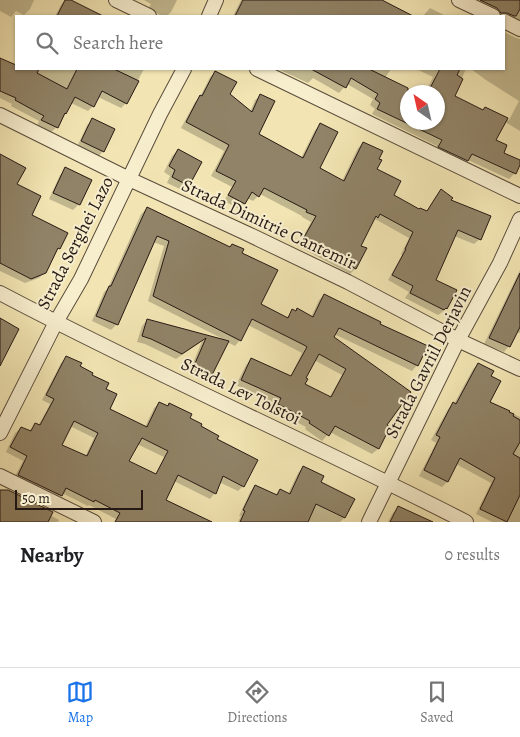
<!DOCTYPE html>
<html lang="en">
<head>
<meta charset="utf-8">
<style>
	:root { --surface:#fff; --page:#f6f6f6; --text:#202124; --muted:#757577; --line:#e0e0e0; --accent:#1a73e8 }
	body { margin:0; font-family:Alegreya,serif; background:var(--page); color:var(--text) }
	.compass { position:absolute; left:400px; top:85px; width:45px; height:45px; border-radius:50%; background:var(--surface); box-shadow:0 1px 4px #0004; rotate:326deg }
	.scale { position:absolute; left:15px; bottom:12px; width:128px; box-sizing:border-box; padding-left:5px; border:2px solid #261914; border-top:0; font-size:14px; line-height:18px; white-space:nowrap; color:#261914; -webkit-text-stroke:4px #f7eece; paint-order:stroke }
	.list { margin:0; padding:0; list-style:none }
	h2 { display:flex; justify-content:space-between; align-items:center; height:65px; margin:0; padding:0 20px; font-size:21px }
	h2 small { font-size:16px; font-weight:400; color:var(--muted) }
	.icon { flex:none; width:28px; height:28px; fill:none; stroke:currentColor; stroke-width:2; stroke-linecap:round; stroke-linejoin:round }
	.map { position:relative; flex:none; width:520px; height:522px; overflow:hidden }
	.search { position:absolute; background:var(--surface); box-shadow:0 1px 4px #0004; left:15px; right:15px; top:15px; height:55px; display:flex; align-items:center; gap:12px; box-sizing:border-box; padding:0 18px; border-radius:0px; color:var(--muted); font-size:19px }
	.sheet { height:145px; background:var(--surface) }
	nav { display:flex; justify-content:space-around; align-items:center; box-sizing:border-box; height:70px; border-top:1px solid var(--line); background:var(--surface); font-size:14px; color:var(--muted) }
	nav a { display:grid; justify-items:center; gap:2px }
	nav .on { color:var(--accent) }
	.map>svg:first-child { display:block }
</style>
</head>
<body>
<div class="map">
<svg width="520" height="522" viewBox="0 0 520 522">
	<rect width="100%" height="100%" fill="#f2e5b3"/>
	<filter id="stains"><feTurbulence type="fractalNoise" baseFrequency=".004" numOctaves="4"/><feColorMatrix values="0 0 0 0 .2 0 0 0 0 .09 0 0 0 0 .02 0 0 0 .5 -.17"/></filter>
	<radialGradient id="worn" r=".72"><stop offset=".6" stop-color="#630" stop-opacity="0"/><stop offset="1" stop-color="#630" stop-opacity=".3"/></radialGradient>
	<path fill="#0003" fill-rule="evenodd" d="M0 0H34L30 9 24 15 16 11 11 17 0 11Z
		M65 0H68L92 12 90 16H55L61 5Z
		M144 0H177L171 12 167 16H162L148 9 151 4Z
		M241 0H380L406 16H233Z
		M473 0H520V28L494 16Z
		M430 8 446 16H423Z
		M504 32 516 38 520 39V131L505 122 494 141 502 153 520 161 515 173 509 179 468 160 462 166 434 152 437 146 372 114 375 109 370 105 373 99 347 84 339 93 313 78 308 83 280 70 391 69 385 78 414 92H408V122H438V92H426L433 77 416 69H466L454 96 482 111 485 108 509 120 519 101 486 80 471 69H504Z
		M3 60 16 67V69H21L24 70 25 69H144L126 103 121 108 98 97 93 106 88 111 71 103 57 127 51 132 37 126 39 121 11 106 12 104 0 98V63Z
		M216 72 229 95 250 112 255 100 261 95 258 135 301 158 315 130 321 125 318 168 342 181 358 148 363 143 375 170 392 196 419 211 426 212 436 196 442 191 480 239 474 244 454 236 434 280 446 308 441 313 438 315 405 298 409 292 388 280 402 255 401 254 409 238 375 219 372 222 360 246 365 249 355 269 350 274 298 246 311 222 302 217V216L260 194 253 201 247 198 244 204 239 209 224 201 232 187 211 176 224 151 181 128 195 102 200 97 210 77Z
		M93 120 103 151 98 157 77 147 87 125Z
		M178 150 188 185 182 190 167 183 170 176 164 172 172 156Z
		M0 157 16 185 30 215 66 233 59 248 54 253 45 272 39 278 25 283 0 271Z
		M66 169 79 204 73 210 49 199 60 175Z
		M147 208 240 253 260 304 286 318 293 311 311 317 319 300 324 295 378 324 417 365 412 371 334 334 332 337 386 426 389 427 378 449 372 454 330 432 322 441 305 429 306 427 274 410 277 404 236 385 246 365 251 359 290 377 302 353 248 325 240 340 235 346 227 342 210 376 205 381 189 373 202 341 176 359 145 344 137 342 142 326 147 320 223 339 148 301 164 246 153 242 117 324 111 330 92 321 104 292 108 288 141 214ZM314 360 342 375 329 398 304 384 305 379Z
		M520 270V333L516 332 509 346 504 352 484 344Z
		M67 357 91 376 105 389 109 409 145 427 154 408 159 403 167 407 169 404 216 440 243 486 238 491 219 482 215 493 210 499 174 481 165 501 202 522H120L115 520 116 519 89 505 88 506 62 493 55 501 13 480 23 461 6 452 15 433 21 428 29 431 35 424 38 426 50 404 42 400 61 363ZM70 426 94 438 85 457 60 445ZM137 444 164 457 155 475 127 462Z
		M478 364 490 377 488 402 520 417V522H492L476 514 491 483 456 464 447 482 442 487 419 476 436 443 431 440 448 409 453 404H454L473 369Z
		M303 467 319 482 344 518 340 522H238L241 516H239L250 492 255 486 275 495 280 490 288 494 298 473Z
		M0 491 50 515 59 520 58 522H0Z
		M398 507 424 522H388L392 514Z"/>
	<path fill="#908367" stroke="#261914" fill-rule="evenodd" d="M65 0H71L103 16H57Z
		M243 0H382L413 16H235Z
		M480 0H520V9L516 16H514L507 13H501L497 8Z
		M0 58 16 65V69H39L37 73 67 89 77 69H114L139 81 127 104 102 91 94 107 75 97 66 114 65 113 58 128 41 120 44 116 15 100 16 98 0 91Z
		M311 69H369L408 88V122H438V92H428L440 69H460L457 75 463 79 455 96 483 110 485 107 508 118 496 140 507 145 504 153 520 160V165L516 174 472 154 468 161 438 147 442 140 377 109 380 103 375 99 378 94 351 78 346 88Z
		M215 71 237 82 230 94 252 112 260 94 275 101 259 134 303 158 320 123 338 132 320 168 344 181 363 142 383 151 379 159 382 160 377 169 401 181 394 195 419 209 420 208 427 211 441 189 453 198 451 200 491 216 481 240 458 230 436 280 457 290 447 309 446 308 444 310 410 293 413 286 392 275 406 249H405L413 232 380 214 378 218 376 216 361 246 367 248 356 269 302 241 316 216 306 212 307 210 264 188 259 197 252 192 245 204 228 195 236 181 216 171 229 145 186 122 200 95 202 96Z
		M92 118 115 129 104 152 81 141Z
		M178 149 202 162 189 186 172 177 175 170 169 166Z
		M0 154 26 168 17 184 41 196 32 215 68 233 60 249 58 248 46 273 31 279 0 263Z
		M65 167 92 180 80 205 53 193Z
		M147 207 230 247 232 244 244 249 242 253 278 270 261 304 288 318 292 309 296 311 297 308 313 317 324 294 381 322 380 324 428 346 418 366 339 328 334 337 411 392 387 425 390 427 379 449 335 426 329 436 309 423 310 421 278 404 281 398 241 380 251 358 291 376 307 347 304 345 252 319 241 341 153 296 169 241 157 236 118 325 96 316 109 286H111ZM319 354 346 369 331 397 305 384 308 379 306 378Z
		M520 273V327L510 347 489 338Z
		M0 318 19 329 0 366Z
		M147 319 229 341 211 377 193 368 206 338 182 354 151 339 142 336Z
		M66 356 82 363 80 366 93 373 92 375 109 383 106 389 117 394 110 409 147 427 159 402 168 406 169 403 192 414 190 418 202 424 201 426 219 436 217 439 258 460 244 487 223 476 216 494 178 475 166 500 212 522H115L120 513 95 500 94 502 66 488 62 496 18 475 27 456 10 447 21 427 31 431 35 423 40 425 54 399 46 395ZM74 421 98 433 87 456 62 445ZM142 438 168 451 156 474 129 461Z
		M478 363 494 371 491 376 501 381 490 402 510 411 509 412 514 414 513 416 520 420V442L513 454 520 458V495L507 522 480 509 495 478 460 458 448 482 424 470 440 437 436 435 453 402 456 404Z
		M303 466 324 476 321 482 355 499 345 518 316 504 308 522H240L245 511 243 510 255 485 277 495 280 489 290 494Z
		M0 490H8L53 512 48 522H0Z
		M398 506 433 522H390Z"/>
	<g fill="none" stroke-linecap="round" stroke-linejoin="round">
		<defs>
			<path id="minor" d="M116 0 149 16
				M459 0 493 16
				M209 16 216 0
				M504 21 520 29
				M257 69 520 196
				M0 115 129 179 248 234 348 282 458 340 520 369
				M0 293C153 374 312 443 466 522
				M0 433 56 322 81 279 160 114 184 69
				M0 476 94 522
				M369 522 458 340 500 263 520 219"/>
		</defs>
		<use href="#minor" stroke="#594c3c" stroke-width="16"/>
		<use href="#minor" stroke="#f7eece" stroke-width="14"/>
	</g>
	<g text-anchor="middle" stroke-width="4" stroke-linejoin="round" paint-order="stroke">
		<g font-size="18" fill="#261914" stroke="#f7eece">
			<text transform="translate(269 224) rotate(25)" y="6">Strada Dimitrie Cantemir</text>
			<text transform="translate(75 243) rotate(-63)" y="6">Strada Serghei Lazo</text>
			<text transform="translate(428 362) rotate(-63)" y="6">Strada Gavriil Derjavin</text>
			<text transform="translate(241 391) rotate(26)" y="6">Strada Lev Tolstoi</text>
		</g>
	</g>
	<rect width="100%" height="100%" filter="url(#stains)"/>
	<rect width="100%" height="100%" fill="url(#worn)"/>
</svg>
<svg class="compass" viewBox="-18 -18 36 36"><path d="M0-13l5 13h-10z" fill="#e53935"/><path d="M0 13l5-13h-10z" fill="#757577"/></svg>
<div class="scale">50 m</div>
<div class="search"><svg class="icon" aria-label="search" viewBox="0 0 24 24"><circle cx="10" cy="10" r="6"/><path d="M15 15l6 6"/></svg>Search here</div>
</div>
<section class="sheet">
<h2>Nearby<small>0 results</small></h2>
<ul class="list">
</ul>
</section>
<nav>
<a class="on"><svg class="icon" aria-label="map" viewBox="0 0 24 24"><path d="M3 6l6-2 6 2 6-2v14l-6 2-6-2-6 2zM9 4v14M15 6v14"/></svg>Map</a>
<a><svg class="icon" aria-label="directions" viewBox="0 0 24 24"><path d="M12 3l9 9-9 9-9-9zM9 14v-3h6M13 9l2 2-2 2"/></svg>Directions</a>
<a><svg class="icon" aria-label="saved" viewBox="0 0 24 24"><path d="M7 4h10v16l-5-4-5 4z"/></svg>Saved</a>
</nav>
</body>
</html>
